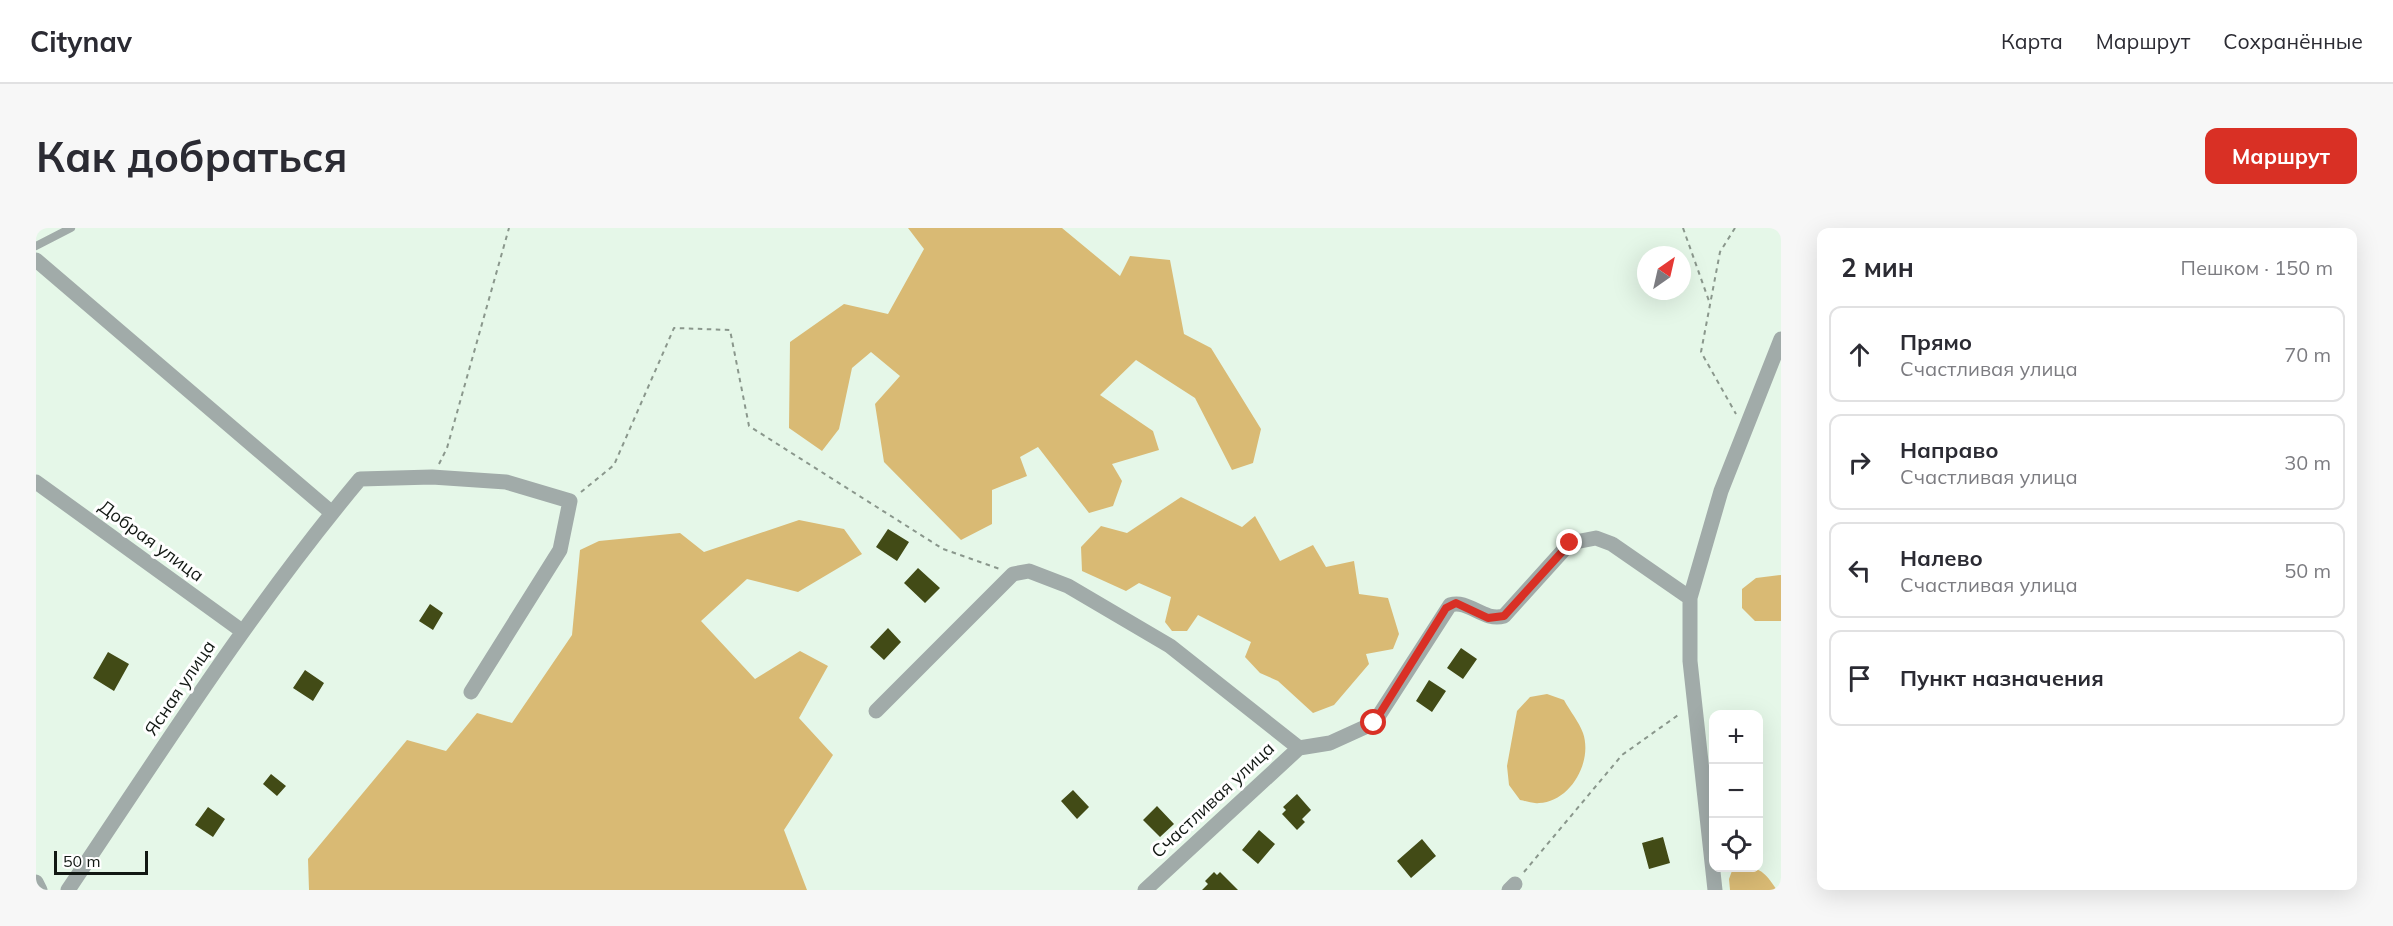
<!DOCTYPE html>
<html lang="ru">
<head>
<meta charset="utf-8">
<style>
	:root { --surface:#fff; --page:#f7f7f7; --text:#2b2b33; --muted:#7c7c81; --line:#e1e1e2; --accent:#d93025 }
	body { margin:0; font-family:Mulish,sans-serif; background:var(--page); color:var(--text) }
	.controls { position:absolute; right:18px; bottom:18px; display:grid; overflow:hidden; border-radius:12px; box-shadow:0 6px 24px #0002 }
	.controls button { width:54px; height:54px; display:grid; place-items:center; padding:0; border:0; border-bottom:2px solid var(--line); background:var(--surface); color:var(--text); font:30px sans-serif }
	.compass { position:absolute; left:1601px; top:18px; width:54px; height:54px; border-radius:50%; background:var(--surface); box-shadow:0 6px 24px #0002; rotate:34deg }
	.scale { position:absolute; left:18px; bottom:15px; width:94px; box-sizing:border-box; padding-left:6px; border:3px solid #121813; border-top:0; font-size:16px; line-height:21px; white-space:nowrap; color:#121813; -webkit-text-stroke:4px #fff; paint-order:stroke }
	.stop { position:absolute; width:18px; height:18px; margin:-14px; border:4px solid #d93025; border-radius:50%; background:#fff }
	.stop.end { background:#d93025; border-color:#fff; box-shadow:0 2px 6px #0008 }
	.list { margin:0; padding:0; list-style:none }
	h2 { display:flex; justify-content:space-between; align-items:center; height:78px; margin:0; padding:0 24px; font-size:26px }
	h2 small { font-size:20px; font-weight:400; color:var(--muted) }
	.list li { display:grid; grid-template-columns:39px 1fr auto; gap:18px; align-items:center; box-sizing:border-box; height:96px; margin:0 12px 12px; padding:0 12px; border:2px solid var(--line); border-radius:12px }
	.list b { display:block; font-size:22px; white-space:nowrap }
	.list p { margin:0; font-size:20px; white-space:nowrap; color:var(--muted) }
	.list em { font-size:20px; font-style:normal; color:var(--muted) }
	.icon { flex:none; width:33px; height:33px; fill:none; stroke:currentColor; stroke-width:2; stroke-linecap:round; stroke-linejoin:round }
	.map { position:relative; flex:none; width:1745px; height:662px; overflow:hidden; border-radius:12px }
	header { display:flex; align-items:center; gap:36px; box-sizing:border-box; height:84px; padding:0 30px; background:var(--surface); border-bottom:2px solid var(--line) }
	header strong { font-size:28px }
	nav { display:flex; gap:33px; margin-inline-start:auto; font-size:21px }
	.intro { display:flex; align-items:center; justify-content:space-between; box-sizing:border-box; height:144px; padding:0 36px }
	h1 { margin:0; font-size:42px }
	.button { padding:15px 27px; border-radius:12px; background:var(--accent); color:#fff; font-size:21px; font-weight:700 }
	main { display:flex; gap:36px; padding:0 36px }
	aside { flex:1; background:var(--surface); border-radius:12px; box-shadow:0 6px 24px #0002 }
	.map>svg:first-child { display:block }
</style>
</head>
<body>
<header>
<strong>Citynav</strong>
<nav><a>Карта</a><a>Маршрут</a><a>Сохранённые</a></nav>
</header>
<div class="intro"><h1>Как добраться</h1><a class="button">Маршрут</a></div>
<main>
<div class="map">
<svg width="1745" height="662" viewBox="0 0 1745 662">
	<rect width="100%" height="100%" fill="#e5f7e8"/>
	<path fill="#d9ba74" d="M872 0H1026L1084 48 1094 28 1134 32 1148 106 1175 120 1225 201 1217 235 1196 242 1159 170 1100 132 1064 167 1117 203 1123 222 1076 236 1086 253 1077 278 1053 285 1002 219 984 229 991 248 956 262V296L925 312 848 234 839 176 864 148 835 124 816 140 803 201 786 223 753 200 754 114 808 76 852 86 888 21Z
		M1145 269 1206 299 1219 288 1244 333 1277 317 1290 339 1318 333 1323 366 1352 370 1363 406 1357 421 1330 426 1333 436 1298 477 1277 485 1242 453 1224 445 1209 429 1215 414 1162 387 1151 403H1136L1129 394 1135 369 1103 355 1090 363 1046 343 1045 319 1065 298 1091 305Z
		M763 292 808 301 826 326 762 364 711 351 665 393 719 451 764 423 792 438 763 490 797 527 748 602 771 662H273L272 631 371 512 410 523 441 485 476 495 536 407 544 322 563 313 644 305 668 324Z
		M1745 347V393H1719L1706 380V361L1720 350Z
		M1511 466 1528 472C1534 483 1543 494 1547 505 1557 534 1534 574 1503 575 1497 576 1490 573 1484 572L1473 557 1471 538 1481 483 1494 469Z
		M1697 640C1723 639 1726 640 1741 662H1694L1693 651Z"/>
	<path fill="#424b16" d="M852 301 873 314 861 333 840 319Z
		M882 340 904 360 889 375 868 355Z
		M394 376 407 385 397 402 383 393Z
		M852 400 865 414 848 432 834 419Z
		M1425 420 1441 431 1427 451 1411 440Z
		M72 424 93 436 78 463 57 450Z
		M269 442 288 455 277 473 257 460Z
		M1393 452 1410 463 1396 484 1380 473Z
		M235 546 250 558 241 568 227 556Z
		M1037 562 1053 579 1041 591 1025 573Z
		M1261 566 1275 582 1266 591 1269 594 1261 602 1246 586 1250 582 1247 579Z
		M1121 578 1138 596 1124 609 1107 592Z
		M172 579 189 591 177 609 159 597Z
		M1223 602 1239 616 1222 636 1206 622Z
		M1627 609 1634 635 1613 641 1606 615Z
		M1386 611 1400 628 1375 650 1361 633Z
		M1178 644 1181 647 1184 644 1202 662H1166L1172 656 1169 653Z"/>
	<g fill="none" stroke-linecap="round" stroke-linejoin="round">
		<path stroke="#8a978c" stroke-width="2" stroke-dasharray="4.5 4.5" stroke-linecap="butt" d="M1647 0 1673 73
			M1699 0 1684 24 1665 124 1700 186
			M403 236 411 220 473 0
			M545 264 578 237 638 100 694 102 713 198 907 321 964 341
			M1488 644 1586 527 1645 485"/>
		<path stroke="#a1aba9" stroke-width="8" d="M0 18 35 0"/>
		<path stroke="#a1aba9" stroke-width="15" d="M0 32 296 285
			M0 254 206 403
			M840 483 977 346 993 343 1032 358 1134 418 1263 520
			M0 654 4 662
			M32 662C126 522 216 380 324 251L396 249 470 254 534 273 524 322 435 464
			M1109 662 1263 520 1294 515 1338 495 1414 377C1433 371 1447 394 1468 388L1534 315 1560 310 1576 316 1654 370
			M1473 662 1479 656
			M1679 662 1654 433V370L1685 263 1745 111"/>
	</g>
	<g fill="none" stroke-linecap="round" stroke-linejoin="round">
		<path stroke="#d93025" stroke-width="8" d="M1338 495 1410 380 1420 375 1452 390 1468 388 1534 315"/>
	</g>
	<g text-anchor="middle" stroke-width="6" stroke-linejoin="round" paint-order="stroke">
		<g font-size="18" fill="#121813" stroke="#fff">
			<text transform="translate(115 313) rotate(36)" y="6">Добрая улица</text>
			<text transform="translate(144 460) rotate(-56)" y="6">Ясная улица</text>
			<text transform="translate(1177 572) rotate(-43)" y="6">Счастливая улица</text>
		</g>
	</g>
</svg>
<div class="controls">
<button>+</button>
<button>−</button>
<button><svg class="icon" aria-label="locate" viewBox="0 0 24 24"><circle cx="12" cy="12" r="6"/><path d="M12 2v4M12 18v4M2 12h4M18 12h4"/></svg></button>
</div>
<svg class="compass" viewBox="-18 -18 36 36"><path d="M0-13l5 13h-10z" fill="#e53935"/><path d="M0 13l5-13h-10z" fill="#7c7c81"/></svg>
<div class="scale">50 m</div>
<div class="stop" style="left:1338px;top:495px"></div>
<div class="stop end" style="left:1534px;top:315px"></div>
</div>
<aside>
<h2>2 мин<small>Пешком · 150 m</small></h2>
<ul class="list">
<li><svg class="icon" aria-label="ahead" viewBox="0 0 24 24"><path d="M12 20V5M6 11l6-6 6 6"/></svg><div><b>Прямо</b><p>Счастливая улица</p></div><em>70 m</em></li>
<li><svg class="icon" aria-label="right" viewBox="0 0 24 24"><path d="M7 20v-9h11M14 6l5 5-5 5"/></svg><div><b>Направо</b><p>Счастливая улица</p></div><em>30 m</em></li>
<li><svg class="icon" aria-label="left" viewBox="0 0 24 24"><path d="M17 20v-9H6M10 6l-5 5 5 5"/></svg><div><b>Налево</b><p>Счастливая улица</p></div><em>50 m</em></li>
<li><svg class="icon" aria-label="arrive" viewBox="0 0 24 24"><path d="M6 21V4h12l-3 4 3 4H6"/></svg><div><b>Пункт назначения</b></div></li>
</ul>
</aside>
</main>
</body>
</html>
